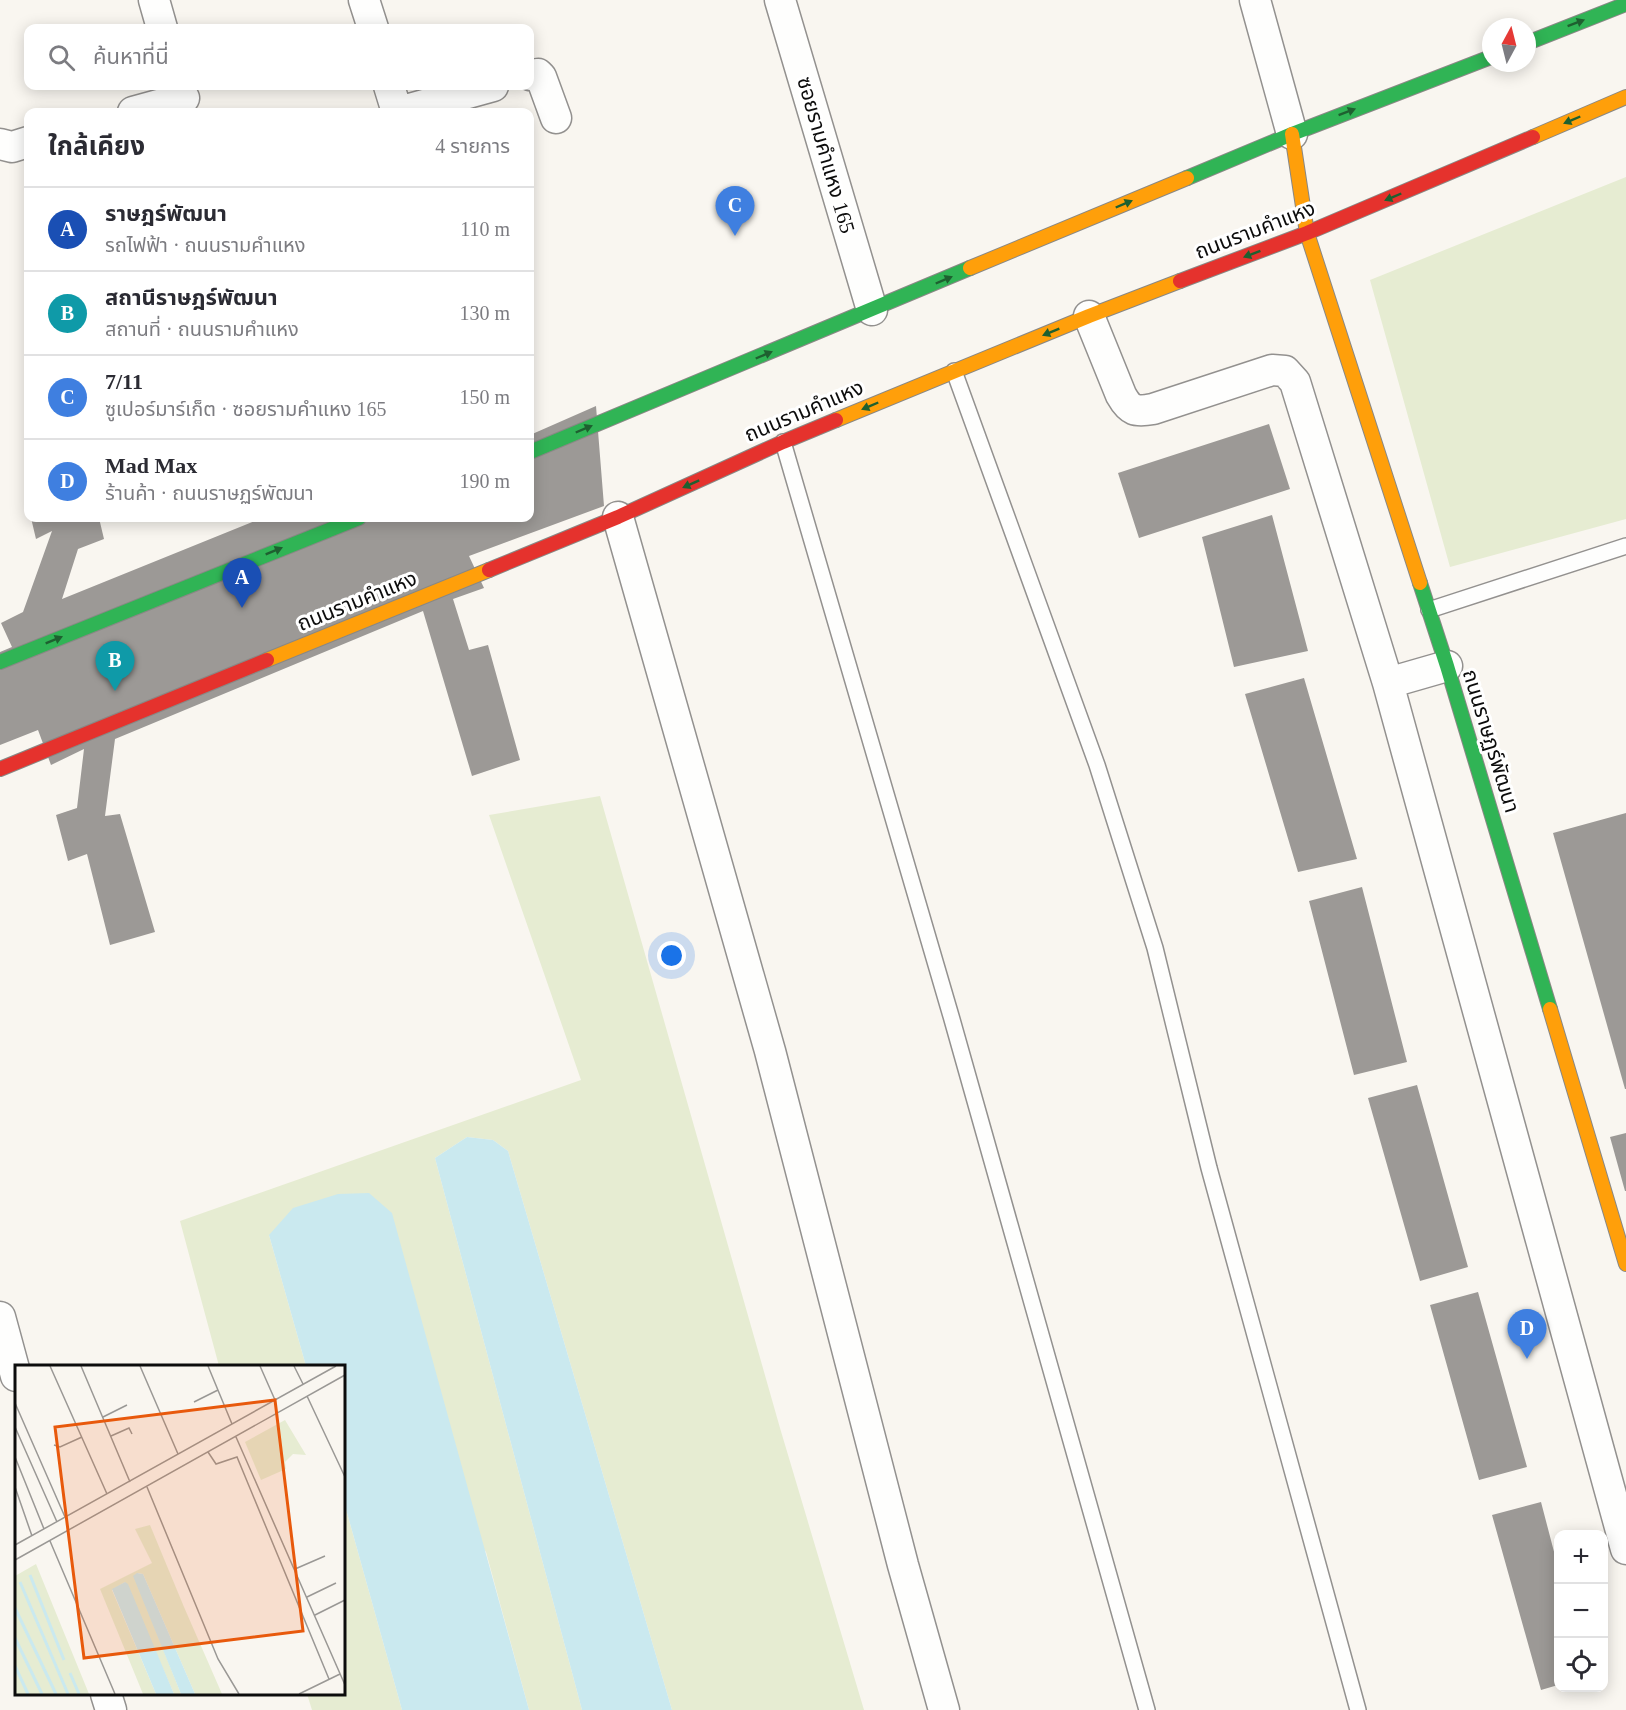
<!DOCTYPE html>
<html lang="th">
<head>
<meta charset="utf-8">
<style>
	:root { --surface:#fff; --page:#f7f7f7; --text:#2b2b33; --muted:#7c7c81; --line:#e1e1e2; --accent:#5f5e5c }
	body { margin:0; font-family:"Times New Roman","Noto Sans Thai",serif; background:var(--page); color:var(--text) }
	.controls { position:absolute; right:18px; bottom:18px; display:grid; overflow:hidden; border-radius:12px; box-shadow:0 3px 15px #0003 }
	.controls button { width:54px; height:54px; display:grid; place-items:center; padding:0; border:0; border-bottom:2px solid var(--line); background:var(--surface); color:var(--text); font:30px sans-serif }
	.compass { position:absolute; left:1482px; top:18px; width:54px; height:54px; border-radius:50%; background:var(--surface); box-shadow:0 3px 15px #0003; rotate:7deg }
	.you { position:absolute; left:672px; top:956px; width:21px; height:21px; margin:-15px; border:4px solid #fff; border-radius:50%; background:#1a73e8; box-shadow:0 0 0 9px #1a73e833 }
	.badge { display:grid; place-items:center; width:39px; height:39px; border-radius:50%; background:var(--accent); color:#fff; font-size:20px; font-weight:700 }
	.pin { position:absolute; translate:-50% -50px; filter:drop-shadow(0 2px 3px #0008) }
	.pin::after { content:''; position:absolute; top:32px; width:21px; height:18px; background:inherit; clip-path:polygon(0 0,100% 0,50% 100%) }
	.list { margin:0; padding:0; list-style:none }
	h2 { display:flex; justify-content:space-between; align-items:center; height:78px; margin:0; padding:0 24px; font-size:26px }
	h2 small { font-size:20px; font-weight:400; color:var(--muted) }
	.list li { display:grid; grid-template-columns:39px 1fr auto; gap:18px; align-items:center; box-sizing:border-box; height:84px; padding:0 24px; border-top:2px solid var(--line) }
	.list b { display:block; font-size:22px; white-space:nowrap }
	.list p { margin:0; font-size:20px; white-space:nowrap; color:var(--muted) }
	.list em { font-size:20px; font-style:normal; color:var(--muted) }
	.icon { flex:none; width:33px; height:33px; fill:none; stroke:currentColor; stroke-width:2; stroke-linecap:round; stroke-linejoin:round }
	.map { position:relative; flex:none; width:1626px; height:1710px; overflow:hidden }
	.search { position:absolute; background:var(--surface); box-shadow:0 3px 15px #0003; left:24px; top:24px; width:510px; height:66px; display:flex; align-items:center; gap:15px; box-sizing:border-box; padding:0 21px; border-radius:12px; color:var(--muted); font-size:22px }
	.panel { position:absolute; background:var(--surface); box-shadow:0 3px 15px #0003; left:24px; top:108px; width:510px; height:414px; border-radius:12px }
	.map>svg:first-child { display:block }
</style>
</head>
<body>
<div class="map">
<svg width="1626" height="1710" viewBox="0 0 1626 1710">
	<rect width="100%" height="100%" fill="#f9f6f0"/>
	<path fill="#e6ecd2" d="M1626 177V519L1450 567 1370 280Z
		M600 796 780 1428 864 1710H672L508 1151 493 1140 467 1137 435 1158 582 1710H529L486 1552 269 1235 306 1366H219L180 1221 581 1080 489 815Z
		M344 1502 402 1710H312L307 1694H344Z"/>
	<path fill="#cae9ef" d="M467 1137 493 1140 508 1151 672 1710H582L435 1158Z
		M369 1193 392 1213 529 1710H402L344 1502V1366H306L269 1235 293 1208 338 1194Z"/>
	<path fill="#9c9996" d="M596 406 604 506 469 556 484 588 453 599 469 650 488 645 520 760 472 776 423 611 115 739 105 816 120 814 155 932 110 945 87 854 68 861 56 815 77 808 84 749 51 765 38 730 0 745V652L12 647 1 623 23 612 52 531 36 539 31 518H99L104 539 78 549 62 599 262 518H530V435Z
		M1269 424 1290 489 1139 538 1118 473Z
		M1272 515 1308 651 1234 667 1202 537Z
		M1304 678 1357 859 1298 872 1245 694Z
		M1626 813V1089H1625L1553 833Z
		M1362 887 1407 1062 1354 1075 1309 901Z
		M1417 1085 1468 1267 1420 1281 1368 1098Z
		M1626 1133V1191H1625L1610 1137Z
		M1478 1292 1527 1467 1479 1480 1430 1305Z
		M1541 1502 1558 1567V1685L1541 1690 1492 1515Z"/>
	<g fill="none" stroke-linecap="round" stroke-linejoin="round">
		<defs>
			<path id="lane" d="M954 371 1097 765 1155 948 1209 1168 1358 1710
				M783 442 951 1016 1147 1710
				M1429 610 1626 546"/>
			<path id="street" d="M154 0 162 28
				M364 0 373 28
				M780 0 872 310
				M1255 0 1292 134
				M530 75 538 74 541 77 556 118
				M389 86 397 112
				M133 112 184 98
				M399 112 493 86
				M0 144 12 147 28 142
				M1089 316 1121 395C1130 411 1135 412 1153 409L1272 370 1285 371 1295 382 1388 683 1626 1549
				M618 517 770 1051 903 1565 944 1710
				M1388 683 1447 666
				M0 1317 16 1376
				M106 1694 111 1710"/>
			<path id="fast" d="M1527 43 1626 4
				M1187 178 1292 134 1491 57
				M530 452 970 268
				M1420 583 1447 666 1550 1009
				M0 662 359 518"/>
			<path id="slow" d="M1292 134 1307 233
				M1533 137 1626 97
				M1307 233 1420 583
				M970 268 1187 178
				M836 420 1089 316 1180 281
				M267 660 489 570
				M1550 1009 1626 1264"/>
			<path id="jam" d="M1180 281 1307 233 1533 137
				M489 570 618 517 783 442 836 420
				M0 769 267 660"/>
		</defs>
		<use href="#lane" stroke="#93918f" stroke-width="18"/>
		<use href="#street" stroke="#93918f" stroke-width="33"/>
		<use href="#fast" stroke="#898885" stroke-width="16"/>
		<use href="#slow" stroke="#898885" stroke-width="16"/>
		<use href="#jam" stroke="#898885" stroke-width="16"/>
		<use href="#lane" stroke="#fefefd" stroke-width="15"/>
		<use href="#street" stroke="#fefefd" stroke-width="30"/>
		<use href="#fast" stroke="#30b455" stroke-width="14"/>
		<use href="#slow" stroke="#ff9f0a" stroke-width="14"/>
		<use href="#jam" stroke="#e5322d" stroke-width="14"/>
	</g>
	<defs><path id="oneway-solid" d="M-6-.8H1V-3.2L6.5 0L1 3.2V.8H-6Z" transform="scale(1.5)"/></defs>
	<g fill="#1e6030">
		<use href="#oneway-solid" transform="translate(1576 23) rotate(-21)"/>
		<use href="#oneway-solid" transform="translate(1347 112) rotate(-21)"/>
		<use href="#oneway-solid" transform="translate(1572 120) rotate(157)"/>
		<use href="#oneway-solid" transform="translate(1393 197) rotate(157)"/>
		<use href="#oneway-solid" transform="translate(1124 204) rotate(-23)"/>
		<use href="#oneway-solid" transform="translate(1252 254) rotate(159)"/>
		<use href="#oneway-solid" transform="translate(944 280) rotate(-23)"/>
		<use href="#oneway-solid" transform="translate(1051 332) rotate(158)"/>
		<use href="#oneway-solid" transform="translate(764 355) rotate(-23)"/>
		<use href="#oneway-solid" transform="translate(870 406) rotate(157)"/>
		<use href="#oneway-solid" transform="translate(584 429) rotate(-23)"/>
		<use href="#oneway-solid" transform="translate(691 484) rotate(156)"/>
		<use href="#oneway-solid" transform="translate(274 551) rotate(-22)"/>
		<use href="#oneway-solid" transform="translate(54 640) rotate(-22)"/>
	</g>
	<g text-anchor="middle" stroke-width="6" stroke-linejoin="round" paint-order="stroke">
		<g font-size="21" fill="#0c0c0c" stroke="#fff">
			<text transform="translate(826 155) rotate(74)" y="7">ซอยรามคำแหง 165</text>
			<text transform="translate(1255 230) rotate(-21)" y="7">ถนนรามคำแหง</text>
			<text transform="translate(804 411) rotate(-23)" y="7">ถนนรามคำแหง</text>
			<text transform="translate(357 601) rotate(-22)" y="7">ถนนรามคำแหง</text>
			<text transform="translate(1491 741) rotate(73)" y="7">ถนนราษฏร์พัฒนา</text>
		</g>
	</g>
	<g transform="translate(15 1365)">
		<rect width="330" height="330" fill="#f9f6f0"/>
		<path d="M270 55 291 90 278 89 270 97 271 104 246 115 230 77ZM135 160 169 242 207 329H180L128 209 123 208 119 211 166 329H159L110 217 97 225 141 329H128L85 224 137 198 120 164ZM21 199 74 329H0V211Z" fill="#e6ecd2"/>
		<path d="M122 208 128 209 180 329H166L118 211ZM110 217 113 219 159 329H141L97 224Z" fill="#cae9ef"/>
		<path fill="none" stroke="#cae9ef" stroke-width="3" d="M15 210 49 295M5 217 53 329M0 243 41 329M0 273 27 329M0 301 13 329M55 308 64 329"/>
		<path fill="none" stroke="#9a9895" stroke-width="1.5" d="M35 1 92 129M66 1 115 117M125 1 163 89M193 1 217 59M245 1 260 35M279 1 288 19M292 31 330 112M179 37 203 25M0 38 50 152M88 52 112 40M0 62 42 157M96 71 114 63 117 69M221 72 330 320M39 80 45 82 67 72M193 87 201 99 222 92 314 314M0 92 29 164M0 122 17 171M132 122 203 294 224 329M35 176 100 329M0 180 321 1M0 195 330 10M280 204 310 191M292 232 321 218M300 250 330 235M284 329 325 309"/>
		<path fill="#e8590c" fill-opacity="0.15" stroke="#e8590c" stroke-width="3" d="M260 35 288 266 69 293 40 62Z"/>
		<rect width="330" height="330" fill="none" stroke="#0c0c0c" stroke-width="3"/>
	</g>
</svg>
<div class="controls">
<button>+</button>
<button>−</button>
<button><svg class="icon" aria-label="locate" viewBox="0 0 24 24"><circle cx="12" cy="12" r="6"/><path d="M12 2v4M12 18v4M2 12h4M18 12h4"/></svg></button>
</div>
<svg class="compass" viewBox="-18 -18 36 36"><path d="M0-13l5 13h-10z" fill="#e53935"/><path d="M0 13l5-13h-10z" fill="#7c7c81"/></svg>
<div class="you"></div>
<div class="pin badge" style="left:242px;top:608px;background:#1a4fb4">A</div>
<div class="pin badge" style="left:115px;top:691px;background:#0f9aa8">B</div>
<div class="pin badge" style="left:735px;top:236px;background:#3f7fe0">C</div>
<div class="pin badge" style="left:1527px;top:1359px;background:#3f7fe0">D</div>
<div class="search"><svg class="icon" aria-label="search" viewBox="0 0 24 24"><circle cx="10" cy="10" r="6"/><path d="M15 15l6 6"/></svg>ค้นหาที่นี่</div>
<section class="panel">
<h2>ใกล้เคียง<small>4 รายการ</small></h2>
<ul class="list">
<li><span class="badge" style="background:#1a4fb4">A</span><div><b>ราษฎร์พัฒนา</b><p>รถไฟฟ้า · ถนนรามคำแหง</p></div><em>110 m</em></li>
<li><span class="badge" style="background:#0f9aa8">B</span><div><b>สถานีราษฎร์พัฒนา</b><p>สถานที่ · ถนนรามคำแหง</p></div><em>130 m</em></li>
<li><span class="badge" style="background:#3f7fe0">C</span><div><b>7/11</b><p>ซูเปอร์มาร์เก็ต · ซอยรามคำแหง 165</p></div><em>150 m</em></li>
<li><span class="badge" style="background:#3f7fe0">D</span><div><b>Mad Max</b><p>ร้านค้า · ถนนราษฏร์พัฒนา</p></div><em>190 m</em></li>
</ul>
</section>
</div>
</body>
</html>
